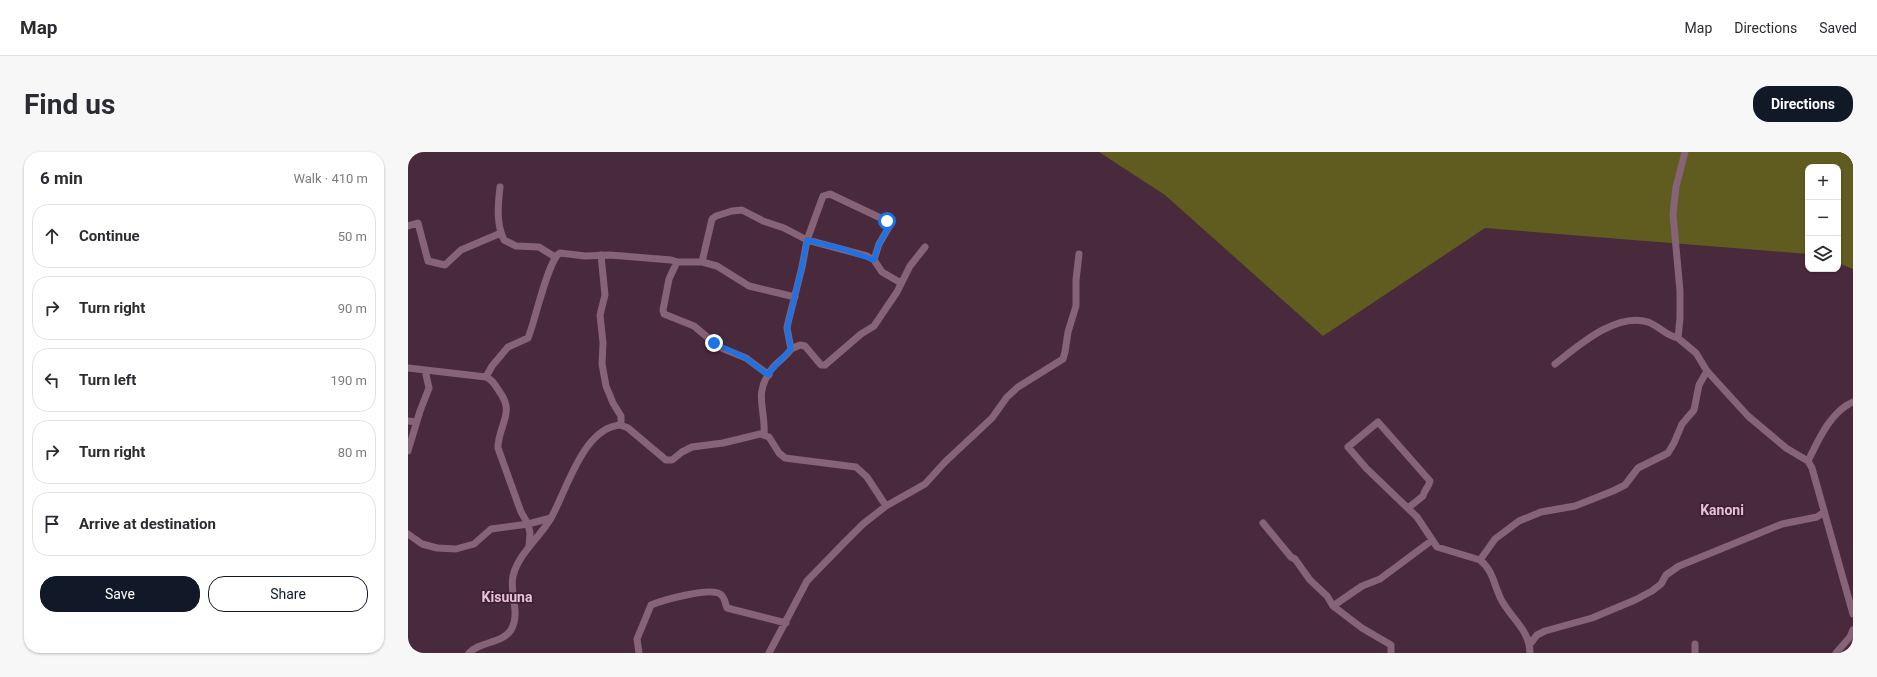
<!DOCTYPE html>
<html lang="en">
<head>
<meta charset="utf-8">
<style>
	:root { --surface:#fff; --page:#f7f7f7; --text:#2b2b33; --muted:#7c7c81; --line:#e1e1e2; --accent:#111827 }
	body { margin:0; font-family:Roboto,sans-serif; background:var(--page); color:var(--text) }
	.controls { position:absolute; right:12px; top:12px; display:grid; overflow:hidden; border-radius:8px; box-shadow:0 1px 3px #0004 }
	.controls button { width:36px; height:36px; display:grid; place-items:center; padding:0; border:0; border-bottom:1px solid var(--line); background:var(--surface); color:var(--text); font:20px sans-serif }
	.stop { position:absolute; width:12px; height:12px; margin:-9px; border:3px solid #1a73e8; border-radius:50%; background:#fff }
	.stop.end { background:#1a73e8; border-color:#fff; box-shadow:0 1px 4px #0008 }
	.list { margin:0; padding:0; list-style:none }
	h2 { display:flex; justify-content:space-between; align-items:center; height:52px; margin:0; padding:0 16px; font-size:17px }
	h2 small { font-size:13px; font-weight:400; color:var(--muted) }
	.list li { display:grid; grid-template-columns:26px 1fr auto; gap:12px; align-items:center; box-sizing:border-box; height:64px; margin:0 8px 8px; padding:0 8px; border:1px solid var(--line); border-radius:16px }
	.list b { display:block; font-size:15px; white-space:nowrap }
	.list em { font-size:13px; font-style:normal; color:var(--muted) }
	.actions { display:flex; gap:8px; padding:12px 16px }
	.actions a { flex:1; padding:9px 0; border:1px solid var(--accent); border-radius:16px; text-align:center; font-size:14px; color:var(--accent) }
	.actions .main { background:var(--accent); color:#fff }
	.icon { flex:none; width:22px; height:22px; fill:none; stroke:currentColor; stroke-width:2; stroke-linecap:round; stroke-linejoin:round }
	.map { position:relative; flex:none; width:1445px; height:501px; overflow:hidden; border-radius:16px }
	header { display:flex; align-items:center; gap:24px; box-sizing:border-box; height:56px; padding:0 20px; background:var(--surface); border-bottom:1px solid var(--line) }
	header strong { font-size:19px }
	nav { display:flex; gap:22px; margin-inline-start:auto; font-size:14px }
	.intro { display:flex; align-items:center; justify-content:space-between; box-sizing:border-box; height:96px; padding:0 24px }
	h1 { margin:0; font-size:28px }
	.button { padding:10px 18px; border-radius:16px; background:var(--accent); color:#fff; font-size:14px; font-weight:700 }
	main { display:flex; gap:24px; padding:0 24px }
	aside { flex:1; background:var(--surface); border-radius:16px; box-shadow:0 1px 3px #0004 }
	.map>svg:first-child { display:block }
</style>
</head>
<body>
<header>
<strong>Map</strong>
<nav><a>Map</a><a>Directions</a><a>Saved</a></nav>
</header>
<div class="intro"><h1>Find us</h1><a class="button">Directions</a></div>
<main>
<aside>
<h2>6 min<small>Walk · 410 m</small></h2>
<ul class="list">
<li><svg class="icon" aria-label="ahead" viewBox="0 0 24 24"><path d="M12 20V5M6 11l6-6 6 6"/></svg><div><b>Continue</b></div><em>50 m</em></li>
<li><svg class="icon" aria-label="right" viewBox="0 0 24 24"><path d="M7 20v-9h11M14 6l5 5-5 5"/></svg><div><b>Turn right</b></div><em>90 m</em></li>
<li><svg class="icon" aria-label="left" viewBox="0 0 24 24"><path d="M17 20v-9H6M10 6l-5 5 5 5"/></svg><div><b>Turn left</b></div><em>190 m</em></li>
<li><svg class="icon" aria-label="right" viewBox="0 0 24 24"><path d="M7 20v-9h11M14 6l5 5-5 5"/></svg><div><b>Turn right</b></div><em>80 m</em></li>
<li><svg class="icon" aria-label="arrive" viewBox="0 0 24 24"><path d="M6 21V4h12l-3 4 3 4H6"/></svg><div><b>Arrive at destination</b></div></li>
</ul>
<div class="actions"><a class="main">Save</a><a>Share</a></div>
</aside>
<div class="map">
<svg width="1445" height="501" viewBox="0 0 1445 501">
	<rect width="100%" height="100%" fill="#492a3c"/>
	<path fill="#605b1e" d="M691 0H1445V117L1430 111V15H1400V102L1077 76 915 184 757 43Z"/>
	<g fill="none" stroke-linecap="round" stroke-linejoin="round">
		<path stroke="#866376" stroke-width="7" d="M1277 0 1268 35 1265 62 1272 139V166L1270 186 1288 201 1299 219 1340 264 1378 296 1400 309 1404 316 1445 462
			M92 35C90 52 88 72 96 88L108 94 131 95 147 105
			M0 74 10 71 20 109 37 113 53 98 93 81
			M269 110 261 127 255 158 256 162 286 174 311 195 338 206 361 223
			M294 110 304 67 308 64 324 59 334 58 355 69 376 76 399 88 459 104 466 108 474 120 493 131
			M383 197 392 193 397 194 413 213H417L453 182 466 174 489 140 502 114 517 95
			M1147 212C1170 194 1208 160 1240 170 1251 174 1258 184 1270 186
			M0 216 78 225C85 228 87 233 91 239 108 261 90 273 90 296L113 360 120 372 122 381 121 394
			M78 225 84 214 100 195 120 186C127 170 140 107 152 101L177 104 202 103 263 108 269 110H294L309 114 341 134 387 145
			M0 269 8 270
			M213 273 220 276 258 308H264L274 300 284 295 315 291 352 282 361 285 371 301 377 306 448 315 459 325 478 354
			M356 283C358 256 345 243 363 218 369 210 378 205 383 197L379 176 380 171 394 115 399 88 415 44 422 42 479 69 481 75 471 92 466 108
			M0 299 12 259 21 236 17 218
			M1400 309C1410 289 1422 260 1445 250
			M1000 356 1015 344C1016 338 1021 335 1022 329L970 270 940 295 958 316 1009 365 1029 395 1072 408C1086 419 1086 435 1094 449 1104 467 1122 479 1122 501
			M855 371 883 405 887 407 902 428 919 444 925 454 954 476 983 493V501
			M0 382 14 392 29 396 48 397 66 392 83 377 120 372 143 366
			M1072 408 1087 387 1111 369 1133 360 1167 354 1205 339 1217 333 1230 316 1260 301 1266 291 1274 272 1286 258 1291 233 1299 219
			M925 454 954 434 972 427 1023 389
			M1122 492 1129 483 1137 479 1184 466 1227 448 1244 439 1253 432 1258 423 1271 414 1374 372 1409 365 1416 360
			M1287 492V501
			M0 498 2 501
			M61 501C72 489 94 492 103 478 113 460 101 442 105 424 110 402 133 384 143 366 159 338 175 275 213 273V264L205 251 198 234 194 212 195 191 192 163 197 143 193 103
			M231 501 229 487 243 453C255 448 302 435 312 442 317 445 317 451 319 456L378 471
			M361 501 399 429 434 393 455 372 478 354 517 332 537 310 584 266 599 245 610 235 655 207 657 200 660 180 668 154V128L671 102
			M1428 501 1442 485 1445 478"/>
	</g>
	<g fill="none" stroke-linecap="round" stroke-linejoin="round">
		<path stroke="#1a73e8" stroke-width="5" d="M306 191 338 206 360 223 364 217 383 197 379 176 394 115 399 88 435 97 466 108 471 92 481 75 479 69"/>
	</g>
	<g text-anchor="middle" stroke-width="3.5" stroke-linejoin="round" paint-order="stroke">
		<g font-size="14" font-weight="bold" fill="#e8c0d6" stroke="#3e2032">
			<text x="1314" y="363">Kanoni</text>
			<text x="99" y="450">Kisuuna</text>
		</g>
	</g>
</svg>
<div class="controls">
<button>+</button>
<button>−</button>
<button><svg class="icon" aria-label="layers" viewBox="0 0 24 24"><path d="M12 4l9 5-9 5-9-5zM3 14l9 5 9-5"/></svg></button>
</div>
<div class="stop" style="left:479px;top:69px"></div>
<div class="stop end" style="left:306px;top:191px"></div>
</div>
</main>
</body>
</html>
